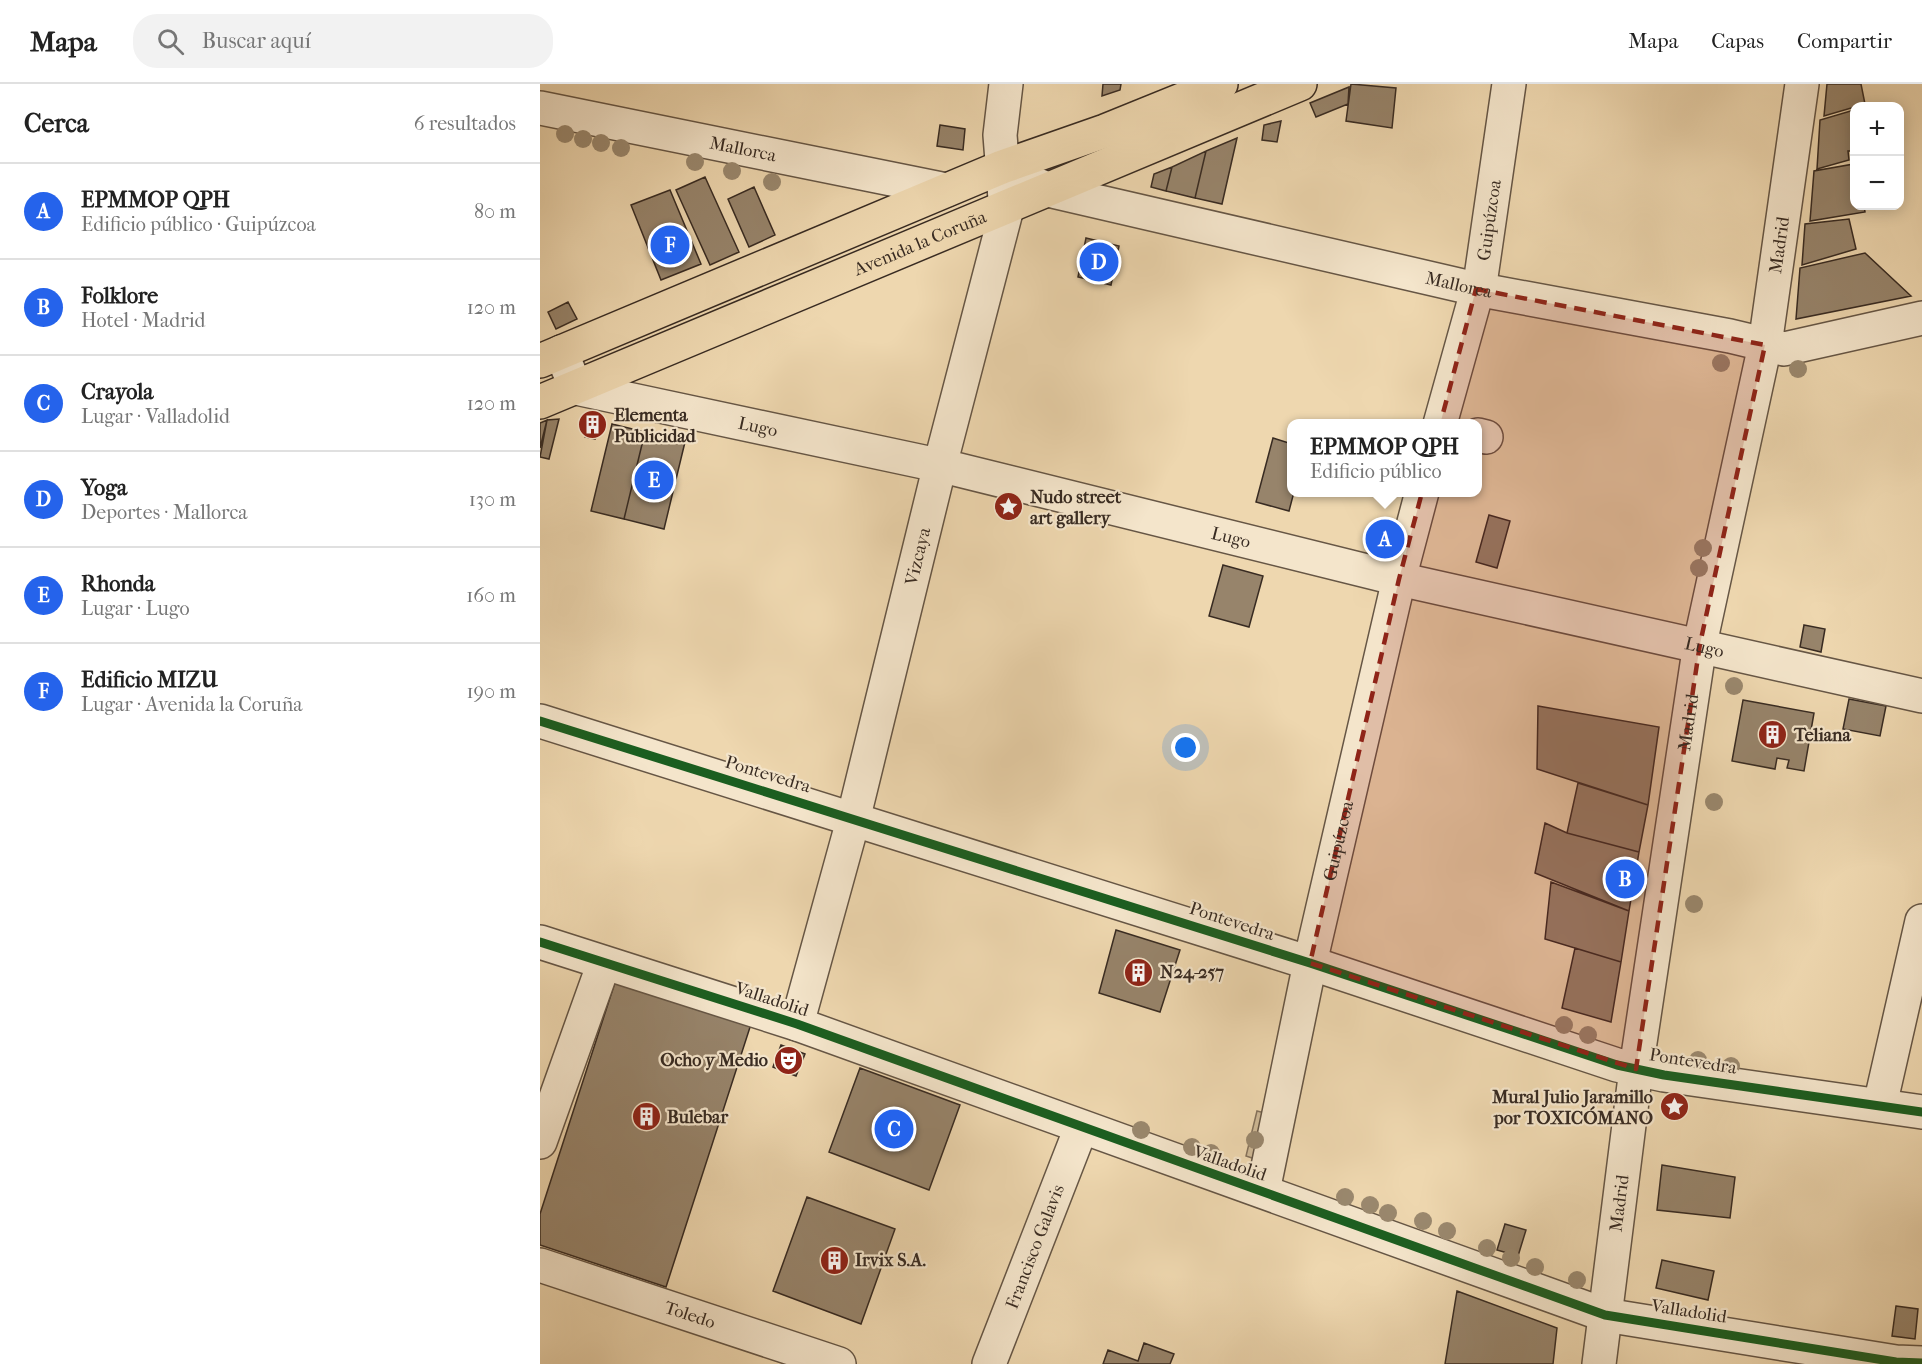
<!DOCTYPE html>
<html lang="es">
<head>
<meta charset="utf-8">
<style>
	:root { --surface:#fff; --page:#f2f2f2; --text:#222; --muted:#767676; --line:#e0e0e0; --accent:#2563eb }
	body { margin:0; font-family:"IM FELL French Canon",serif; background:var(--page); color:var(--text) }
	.controls { position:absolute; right:18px; top:18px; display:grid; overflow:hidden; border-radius:12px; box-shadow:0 3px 15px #0003 }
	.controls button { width:54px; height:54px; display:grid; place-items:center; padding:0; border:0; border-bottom:2px solid var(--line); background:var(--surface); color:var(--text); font:30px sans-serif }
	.you { position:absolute; left:646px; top:664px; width:21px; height:21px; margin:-15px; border:4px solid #fff; border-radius:50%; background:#1a73e8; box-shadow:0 0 0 9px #1a73e833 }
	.badge { display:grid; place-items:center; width:39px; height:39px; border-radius:50%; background:var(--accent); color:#fff; font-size:20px; font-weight:700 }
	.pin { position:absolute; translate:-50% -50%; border:3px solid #fff; box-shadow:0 2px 6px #0006 }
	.popup { position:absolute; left:747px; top:335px; width:195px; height:78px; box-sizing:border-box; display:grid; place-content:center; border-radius:12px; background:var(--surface); filter:drop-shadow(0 2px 4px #0005); font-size:20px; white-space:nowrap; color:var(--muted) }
	.popup b { font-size:22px; color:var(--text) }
	.popup::after { content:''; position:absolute; left:50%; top:100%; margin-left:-12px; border:12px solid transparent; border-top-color:var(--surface) }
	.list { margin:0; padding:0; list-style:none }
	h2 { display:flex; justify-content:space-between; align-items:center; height:78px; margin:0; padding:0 24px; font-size:26px }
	h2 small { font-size:20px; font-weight:400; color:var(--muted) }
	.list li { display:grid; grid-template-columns:39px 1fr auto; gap:18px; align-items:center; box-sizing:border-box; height:96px; padding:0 24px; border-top:2px solid var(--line) }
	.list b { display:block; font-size:22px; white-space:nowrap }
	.list p { margin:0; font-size:20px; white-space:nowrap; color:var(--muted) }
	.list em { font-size:20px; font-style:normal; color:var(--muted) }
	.icon { flex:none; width:33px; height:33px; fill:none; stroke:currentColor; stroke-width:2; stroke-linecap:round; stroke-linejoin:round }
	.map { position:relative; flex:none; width:1382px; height:1280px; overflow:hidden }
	header { display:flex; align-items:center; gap:36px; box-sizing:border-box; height:84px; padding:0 30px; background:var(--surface); border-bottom:2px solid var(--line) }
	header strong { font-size:28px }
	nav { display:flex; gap:33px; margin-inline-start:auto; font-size:21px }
	.search { width:420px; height:54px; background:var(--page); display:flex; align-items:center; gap:15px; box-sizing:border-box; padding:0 21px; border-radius:24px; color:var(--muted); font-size:22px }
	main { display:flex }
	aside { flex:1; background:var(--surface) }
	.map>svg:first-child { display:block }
</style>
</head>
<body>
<header>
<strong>Mapa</strong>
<div class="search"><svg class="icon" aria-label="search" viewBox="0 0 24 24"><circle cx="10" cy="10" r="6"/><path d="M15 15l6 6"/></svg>Buscar aquí</div>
<nav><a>Mapa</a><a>Capas</a><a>Compartir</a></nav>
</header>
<main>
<aside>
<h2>Cerca<small>6 resultados</small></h2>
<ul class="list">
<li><span class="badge">A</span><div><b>EPMMOP QPH</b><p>Edificio público · Guipúzcoa</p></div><em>80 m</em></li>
<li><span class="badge">B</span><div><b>Folklore</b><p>Hotel · Madrid</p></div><em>120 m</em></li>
<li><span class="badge">C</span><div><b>Crayola</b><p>Lugar · Valladolid</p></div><em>120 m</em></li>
<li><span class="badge">D</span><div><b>Yoga</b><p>Deportes · Mallorca</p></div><em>130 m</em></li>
<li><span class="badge">E</span><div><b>Rhonda</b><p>Lugar · Lugo</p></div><em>160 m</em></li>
<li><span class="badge">F</span><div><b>Edificio MIZU</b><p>Lugar · Avenida la Coruña</p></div><em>190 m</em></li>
</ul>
</aside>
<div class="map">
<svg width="1382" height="1280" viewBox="0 0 1382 1280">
	<rect width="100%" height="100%" fill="#eed7af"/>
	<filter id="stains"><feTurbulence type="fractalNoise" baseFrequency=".00333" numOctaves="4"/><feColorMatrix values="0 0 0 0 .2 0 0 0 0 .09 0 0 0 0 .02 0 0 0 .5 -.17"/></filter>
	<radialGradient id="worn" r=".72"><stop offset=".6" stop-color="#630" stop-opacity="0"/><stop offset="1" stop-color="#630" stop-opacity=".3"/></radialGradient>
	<path fill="#cfba97" stroke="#84725c" stroke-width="1.5" d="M717 1027 725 1029 715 1075 706 1072Z"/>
	<path fill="#97846b" stroke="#382b22" stroke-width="1.5" d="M563 0H581L580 6 562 12Z
		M811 0 856 4 852 44 806 37Z
		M1287 0H1321L1325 20 1284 32Z
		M809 3 808 20 776 33 770 19Z
		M1314 26V67H1308L1309 76 1277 85 1280 36Z
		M741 37 737 58 722 56 724 41Z
		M400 41 425 45 423 66 397 62Z
		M697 54 682 120 655 114 666 67Z
		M666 67 655 114 626 107 632 83Z
		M1314 80V122H1324L1325 128 1270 137 1274 87Z
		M632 83 626 107 611 103 614 90Z
		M165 93 199 168 170 181 136 106Z
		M214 103 235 151 209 163 188 115Z
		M130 106 161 180 121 196 91 121Z
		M1309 135 1316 165 1262 181 1265 140Z
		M546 154 579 162 571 201 538 193Z
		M1325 169 1371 212 1256 235 1260 184Z
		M28 218 37 235 16 245 8 228Z
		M51 327 60 329 55 355 45 353Z
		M19 335 9 375 0 373 7 336Z
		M7 336 0 364V339Z
		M72 340 105 348 84 435 51 427Z
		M105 348 145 358 124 445 84 435Z
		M733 354 752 360 754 408 749 427 716 418Z
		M949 431 970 437 957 484 936 478Z
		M683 481 723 492 709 543 669 532Z
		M1264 541 1285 545 1281 568 1260 563Z
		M1309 615 1346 622 1340 652 1303 645Z
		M1203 616 1274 629 1264 687 1247 684 1249 676 1237 674 1235 685 1192 677Z
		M998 622 1119 643 1108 721 997 685Z
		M1038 699 1108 721 1099 768 1027 749Z
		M1005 739 1027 749 1099 768 1089 827 995 789Z
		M1011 798 1089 827 1081 878 1005 855Z
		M576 846 640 866 620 928 559 909Z
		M1035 864 1081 878 1071 938 1022 924Z
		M77 892 212 937 126 1203 0 1161V1130Z
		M241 961 265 970 256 992 233 983Z
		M320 984 420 1021 389 1106 289 1068Z
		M1122 1081 1195 1093 1190 1134 1117 1126Z
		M267 1113 355 1145 321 1240 233 1207Z
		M965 1140 986 1146 978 1172 957 1166Z
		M1122 1176 1174 1187 1168 1216 1116 1204Z
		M917 1207 1017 1244 1013 1280H905Z
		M1356 1222 1378 1225 1375 1255 1352 1252Z
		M604 1259 634 1270 630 1280H563L568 1266 598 1277Z"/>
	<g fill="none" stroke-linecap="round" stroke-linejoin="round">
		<defs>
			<g id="minor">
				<path id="s1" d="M0 24 406 106"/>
				<path id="s2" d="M493 99 512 107 936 205 1190 252 1244 265 1382 234"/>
				<path id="s3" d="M21 268 36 304 407 383 859 495 1382 612"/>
				<path id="s4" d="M900 340 941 193 969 0"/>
				<path d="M938 351 946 353"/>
				<path d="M0 637 770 879 1077 981 1124 991 1382 1028"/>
				<path d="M0 858 257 940 1065 1231 1356 1278 1382 1279"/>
				<path id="s5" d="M257 940 311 744 398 389 466 128 460 51 466 0"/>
				<path d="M1340 1021 1382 837"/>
				<path d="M0 1058 64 879"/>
				<path id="s6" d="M723 1107 770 879 859 495 882 408"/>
				<path id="s7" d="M0 1181 299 1280"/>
				<path id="s8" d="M449 1280 541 1044"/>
				<path id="s9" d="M1059 1280 1096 985 1160 560 1225 261 1262 0"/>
			</g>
			<g id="major">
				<path d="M0 277 462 83 565 47 681 0"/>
				<path id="s10" d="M0 318 760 0"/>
			</g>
		</defs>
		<use href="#minor" stroke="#665645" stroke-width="36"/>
		<use href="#major" stroke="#382b22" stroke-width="36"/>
		<use href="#minor" stroke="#f4e5cb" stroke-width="33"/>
		<use href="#major" stroke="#eed7af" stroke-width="33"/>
		<defs>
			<path id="cycleway" d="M0 637 770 879 1077 981 1124 991 1382 1028
				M0 858 257 940 1065 1231 1356 1278 1382 1279"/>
		</defs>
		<use href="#cycleway" stroke="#f4e5cb" stroke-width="13"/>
		<use href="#cycleway" stroke="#1b5e20" stroke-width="9"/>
	</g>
	<g fill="#9a886e">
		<circle cx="25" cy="50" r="9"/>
		<circle cx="43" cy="55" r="9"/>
		<circle cx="61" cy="59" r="9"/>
		<circle cx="81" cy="64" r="9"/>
		<circle cx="155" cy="78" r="9"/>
		<circle cx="192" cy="87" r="9"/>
		<circle cx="232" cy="98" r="9"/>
		<circle cx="1181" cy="279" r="9"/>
		<circle cx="1258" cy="285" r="9"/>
		<circle cx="1163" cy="464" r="9"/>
		<circle cx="1159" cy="484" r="9"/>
		<circle cx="1194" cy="602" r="9"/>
		<circle cx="1174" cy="718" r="9"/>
		<circle cx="1154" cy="820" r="9"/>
		<circle cx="1024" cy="941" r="9"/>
		<circle cx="1048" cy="951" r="9"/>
		<circle cx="1158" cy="976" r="9"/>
		<circle cx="1191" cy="982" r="9"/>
		<circle cx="601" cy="1046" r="9"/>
		<circle cx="715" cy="1056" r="9"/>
		<circle cx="652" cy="1063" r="9"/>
		<circle cx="671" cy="1069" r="9"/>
		<circle cx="805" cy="1113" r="9"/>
		<circle cx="830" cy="1121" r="9"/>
		<circle cx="848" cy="1129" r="9"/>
		<circle cx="883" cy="1137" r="9"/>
		<circle cx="907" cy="1147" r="9"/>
		<circle cx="947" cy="1164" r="9"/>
		<circle cx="971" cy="1174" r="9"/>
		<circle cx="995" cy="1183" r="9"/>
		<circle cx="1037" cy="1196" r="9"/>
	</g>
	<path fill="#8f2418" fill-opacity="0.2" stroke="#8f2418" stroke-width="4.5" stroke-dasharray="12 8" stroke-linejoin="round" d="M936 205 1225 261 1160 560 1096 985 770 879 859 495Z"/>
	<defs>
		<symbol id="building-disc" viewBox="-11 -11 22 22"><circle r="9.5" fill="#8f2418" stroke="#f4e5cb"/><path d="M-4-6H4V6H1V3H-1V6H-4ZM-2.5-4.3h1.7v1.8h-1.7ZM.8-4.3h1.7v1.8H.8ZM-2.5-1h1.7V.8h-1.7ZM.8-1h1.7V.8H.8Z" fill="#fff"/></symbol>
		<symbol id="sight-disc" viewBox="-11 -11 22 22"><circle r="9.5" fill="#8f2418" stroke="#f4e5cb"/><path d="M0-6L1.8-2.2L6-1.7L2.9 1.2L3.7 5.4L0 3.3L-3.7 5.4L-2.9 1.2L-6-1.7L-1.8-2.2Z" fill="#fff"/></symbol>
		<symbol id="theatre-disc" viewBox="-11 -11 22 22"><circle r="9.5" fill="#8f2418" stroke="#f4e5cb"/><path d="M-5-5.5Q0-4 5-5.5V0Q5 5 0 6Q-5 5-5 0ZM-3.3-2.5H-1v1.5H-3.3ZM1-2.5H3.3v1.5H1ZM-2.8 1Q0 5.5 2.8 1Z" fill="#fff"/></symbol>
	</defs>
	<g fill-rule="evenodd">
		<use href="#building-disc" x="36" y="324" width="33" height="33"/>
		<use href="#sight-disc" x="452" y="406" width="33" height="33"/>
		<use href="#building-disc" x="1216" y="634" width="33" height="33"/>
		<use href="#building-disc" x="582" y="872" width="33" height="33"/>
		<use href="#theatre-disc" x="232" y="960" width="33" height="33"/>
		<use href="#sight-disc" x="1118" y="1006" width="33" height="33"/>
		<use href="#building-disc" x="90" y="1016" width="33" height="33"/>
		<use href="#building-disc" x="278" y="1160" width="33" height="33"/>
	</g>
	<g text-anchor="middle" stroke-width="4.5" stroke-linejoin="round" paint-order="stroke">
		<g font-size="18" fill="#382b22" stroke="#f4e5cb">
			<text dy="6" stroke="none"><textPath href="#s1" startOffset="207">Mallorca</textPath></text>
			<text dy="6" stroke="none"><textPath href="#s4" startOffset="210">Guipúzcoa</textPath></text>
			<text dy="6" stroke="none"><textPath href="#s10" startOffset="412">Avenida la Coruña</textPath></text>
			<text dy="6" stroke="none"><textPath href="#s9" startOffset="1134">Madrid</textPath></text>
			<text dy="6" stroke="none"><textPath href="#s2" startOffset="438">Mallorca</textPath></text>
			<text dy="6" stroke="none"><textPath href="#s3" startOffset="225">Lugo</textPath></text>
			<text dy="6" stroke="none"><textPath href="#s3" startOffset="711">Lugo</textPath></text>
			<text dy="6" stroke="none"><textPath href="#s5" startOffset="483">Vizcaya</textPath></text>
			<text dy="6" stroke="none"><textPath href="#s3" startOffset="1197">Lugo</textPath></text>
			<text dy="6" stroke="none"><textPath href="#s9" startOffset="648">Madrid</textPath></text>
			<text transform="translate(228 690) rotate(17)" y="6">Pontevedra</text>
			<text dy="6" stroke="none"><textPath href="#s6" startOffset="358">Guipúzcoa</textPath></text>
			<text transform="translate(692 837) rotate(18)" y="6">Pontevedra</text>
			<text transform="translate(232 915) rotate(18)" y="6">Valladolid</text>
			<text transform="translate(1153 977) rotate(9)" y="6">Pontevedra</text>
			<text transform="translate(690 1079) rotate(19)" y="6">Valladolid</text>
			<text dy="6" stroke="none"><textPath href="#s9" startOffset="162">Madrid</textPath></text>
			<text dy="6" stroke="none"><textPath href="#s8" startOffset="126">Francisco Galavis</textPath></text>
			<text transform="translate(1149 1227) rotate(9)" y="6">Valladolid</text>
			<text dy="6" stroke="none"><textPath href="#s7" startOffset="158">Toledo</textPath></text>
		</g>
		<g font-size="18" font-weight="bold" fill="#382b22" stroke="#f4e5cb" text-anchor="start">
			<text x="74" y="337">Elementa<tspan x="74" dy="21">Publicidad</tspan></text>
			<text x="490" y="419">Nudo street<tspan x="490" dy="21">art gallery</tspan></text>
			<text x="1254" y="657">Teliana</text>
			<text x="620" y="894">N24-257</text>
			<text x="228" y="982" text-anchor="end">Ocho y Medio</text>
			<text x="1113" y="1019" text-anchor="end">Mural Julio Jaramillo<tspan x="1113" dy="21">por TOXICÓMANO</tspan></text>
			<text x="127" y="1039">Bulebar</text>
			<text x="315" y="1182">Irvix S.A.</text>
		</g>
	</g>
	<rect width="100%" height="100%" filter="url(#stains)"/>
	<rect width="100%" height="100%" fill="url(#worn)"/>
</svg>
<div class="controls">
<button>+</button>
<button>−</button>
</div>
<div class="you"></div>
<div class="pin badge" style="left:845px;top:455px">A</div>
<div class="popup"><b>EPMMOP QPH</b>Edificio público</div>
<div class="pin badge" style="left:1085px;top:795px">B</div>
<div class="pin badge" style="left:354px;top:1045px">C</div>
<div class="pin badge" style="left:559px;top:178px">D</div>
<div class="pin badge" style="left:114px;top:396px">E</div>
<div class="pin badge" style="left:130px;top:161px">F</div>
</div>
</main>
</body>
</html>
